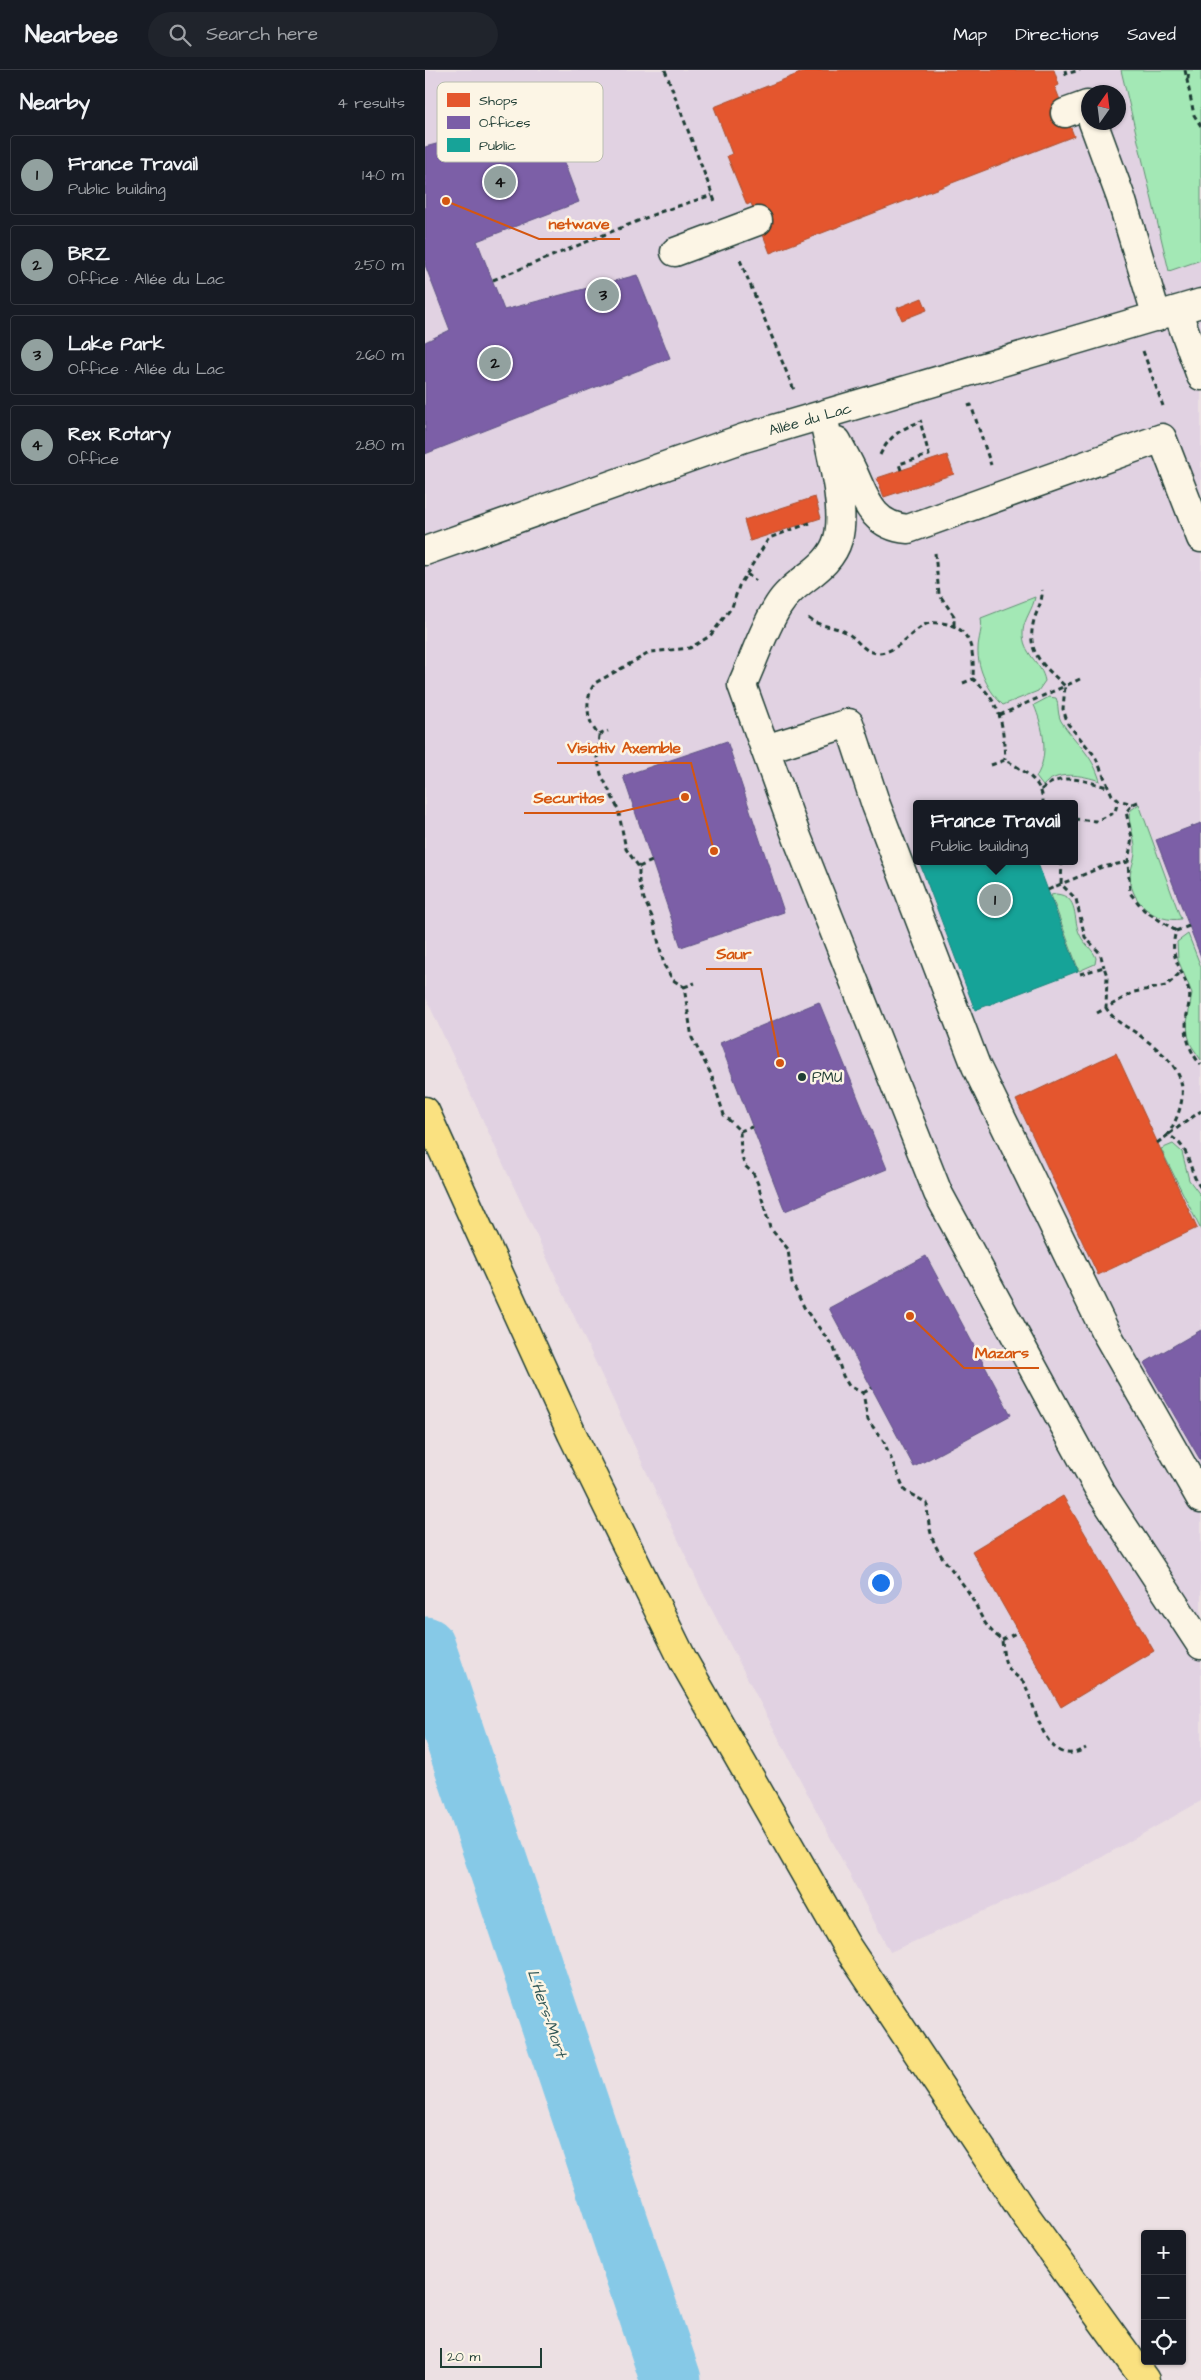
<!DOCTYPE html>
<html lang="en">
<head>
<meta charset="utf-8">
<style>
	:root { --surface:#171b24; --page:#20242c; --text:#f1f3f6; --muted:#9ea1a6; --line:#363941; --accent:#92a19f }
	body { margin:0; font-family:"Architects Daughter",sans-serif; background:var(--page); color:var(--text) }
	.controls { position:absolute; right:15px; bottom:15px; display:grid; overflow:hidden; border-radius:5px; box-shadow:0 1px 4px #0004 }
	.controls button { width:45px; height:45px; display:grid; place-items:center; padding:0; border:0; border-bottom:1px solid var(--line); background:var(--surface); color:var(--text); font:25px sans-serif }
	.compass { position:absolute; left:656px; top:15px; width:45px; height:45px; border-radius:50%; background:var(--surface); box-shadow:0 1px 4px #0004; rotate:14deg }
	.scale { position:absolute; left:15px; bottom:12px; width:102px; box-sizing:border-box; padding-left:5px; border:2px solid #1f3d34; border-top:0; font-size:14px; line-height:18px; white-space:nowrap; color:#1f3d34; -webkit-text-stroke:4px #fcf5e5; paint-order:stroke }
	.you { position:absolute; left:455px; top:1512px; width:18px; height:18px; margin:-12px; border:4px solid #fff; border-radius:50%; background:#1a73e8; box-shadow:0 0 0 8px #1a73e833 }
	.badge { display:grid; place-items:center; width:32px; height:32px; border-radius:50%; background:var(--accent); color:#111; font-size:16px; font-weight:700 }
	.pin { position:absolute; translate:-50% -50%; border:2px solid #fff; box-shadow:0 1px 5px #0006 }
	.popup { position:absolute; left:488px; top:730px; width:165px; height:65px; box-sizing:border-box; display:grid; place-content:center; border-radius:5px; background:var(--surface); filter:drop-shadow(0 1px 4px #0005); font-size:16px; white-space:nowrap; color:var(--muted) }
	.popup b { font-size:19px; color:var(--text) }
	.popup::after { content:''; position:absolute; left:50%; top:100%; margin-left:-10px; border:10px solid transparent; border-top-color:var(--surface) }
	.list { margin:0; padding:0; list-style:none }
	h2 { display:flex; justify-content:space-between; align-items:center; height:65px; margin:0; padding:0 20px; font-size:21px }
	h2 small { font-size:16px; font-weight:400; color:var(--muted) }
	.list li { display:grid; grid-template-columns:32px 1fr auto; gap:15px; align-items:center; box-sizing:border-box; height:80px; margin:0 10px 10px; padding:0 10px; border:1px solid var(--line); border-radius:5px }
	.list b { display:block; font-size:19px; white-space:nowrap }
	.list p { margin:0; font-size:16px; white-space:nowrap; color:var(--muted) }
	.list em { font-size:16px; font-style:normal; color:var(--muted) }
	.icon { flex:none; width:28px; height:28px; fill:none; stroke:currentColor; stroke-width:2; stroke-linecap:round; stroke-linejoin:round }
	.map { position:relative; flex:none; width:776px; height:2310px; overflow:hidden }
	header { display:flex; align-items:center; gap:30px; box-sizing:border-box; height:70px; padding:0 25px; background:var(--surface); border-bottom:1px solid var(--line) }
	header strong { font-size:24px }
	nav { display:flex; gap:28px; margin-inline-start:auto; font-size:18px }
	.search { width:350px; height:45px; background:var(--page); display:flex; align-items:center; gap:12px; box-sizing:border-box; padding:0 18px; border-radius:28px; color:var(--muted); font-size:19px }
	main { display:flex }
	aside { flex:1; background:var(--surface) }
	.map>svg:first-child { display:block }
</style>
</head>
<body>
<header>
<strong>Nearbee</strong>
<div class="search"><svg class="icon" aria-label="search" viewBox="0 0 24 24"><circle cx="10" cy="10" r="6"/><path d="M15 15l6 6"/></svg>Search here</div>
<nav><a>Map</a><a>Directions</a><a>Saved</a></nav>
</header>
<main>
<aside>
<h2>Nearby<small>4 results</small></h2>
<ul class="list">
<li><span class="badge">1</span><div><b>France Travail</b><p>Public building</p></div><em>140 m</em></li>
<li><span class="badge">2</span><div><b>BRZ</b><p>Office · Allée du Lac</p></div><em>250 m</em></li>
<li><span class="badge">3</span><div><b>Lake Park</b><p>Office · Allée du Lac</p></div><em>260 m</em></li>
<li><span class="badge">4</span><div><b>Rex Rotary</b><p>Office</p></div><em>280 m</em></li>
</ul>
</aside>
<div class="map">
<svg width="776" height="2310" viewBox="0 0 776 2310">
	<rect width="100%" height="100%" fill="#ece0e3"/>
	<filter id="ink" filterUnits="userSpaceOnUse"><feTurbulence type="fractalNoise" baseFrequency=".02" numOctaves="2"/><feDisplacementMap in="SourceGraphic" scale="10" xChannelSelector="R" yChannelSelector="G"/><feConvolveMatrix kernelMatrix="1 2 1 2 8 2 1 2 1" color-interpolation-filters="sRGB"/></filter>
	<g filter="url(#ink)">
		<path fill="#e1d2e2" fill-rule="evenodd" d="M0 0H776V1731L661 1796 465 1882 277 1521 0 926ZM664 22H694V52H664ZM491 734H649V791H491Z"/>
		<path fill="#a3e8b5" stroke="#619274" d="M696 0H776V190L744 201Z
			M610 527C608 539 599 549 598 561 597 585 617 592 620 611L613 621 578 635C564 622 552 599 553 579 553 568 558 559 556 548Z
			M624 627 631 628C634 635 632 643 636 651 650 673 667 683 675 711 657 705 631 700 618 716L611 707C625 685 618 657 609 635Z
			M714 734 756 849C731 853 707 834 705 808 705 798 711 789 710 778 710 767 704 756 704 745L706 740Z
			M631 824C655 826 647 849 655 865 659 874 668 879 671 888L670 894 654 901 626 825Z
			M763 864 776 897V990L766 975 763 965 762 953 767 923 753 890 752 872Z
			M748 1074 757 1082 764 1110 776 1126V1160L736 1079Z"/>
		<path fill="#e4572e" stroke="#a94f30" d="M383 0H629L634 15 630 17 649 66 345 183 326 133 322 135 302 86 307 84 289 37Z
			M497 228 502 240 477 250 472 238Z
			M522 385 529 404 459 427 452 408Z
			M390 427 396 448 325 471 319 450Z
			M691 983 772 1158 673 1205 591 1030Z
			M638 1426 729 1581 636 1637 547 1481Z"/>
		<path fill="#7b5ea7" stroke="#5f5484" d="M121 45 154 132 52 171 79 240 212 205 245 288 0 384V272L25 260 0 195V77Z
			M302 671 359 842 256 877 198 706Z
			M776 753V887L731 770Z
			M394 932 462 1099 360 1141 295 973Z
			M501 1186 586 1345 489 1397 404 1238Z
			M776 1260V1391L719 1293Z"/>
		<path fill="#17a398" stroke="#19847a" d="M494 791H612L653 901 550 940Z"/>
		<g fill="none" stroke-linecap="round" stroke-linejoin="round">
			<path stroke="#86c9e7" stroke-width="61" d="M0 1577 246 2310"/>
			<defs>
				<path id="minor" d="M640 43 662 35 664 39
					M668 52 696 128 732 247
					M250 182 333 151
					M752 240 776 306
					M398 345C404 378 422 437 413 469 404 501 369 509 353 536 338 560 329 589 317 615L370 762 513 1123 675 1421 776 1575
					M412 371C417 381 423 391 428 402 441 430 447 456 483 459L737 368 776 468
					M0 481 319 368 776 233
					M340 679 424 653 451 735 551 996 679 1259 776 1429"/>
				<path id="major" d="M0 1041 147 1364 258 1590 421 1875 601 2146 720 2310"/>
			</defs>
			<use href="#minor" stroke="#1f3d34" stroke-width="31"/>
			<use href="#major" stroke="#1f3d34" stroke-width="31"/>
			<path stroke="#1f3d34" stroke-width="3" stroke-dasharray="5 4" stroke-linecap="butt" d="M240 0 291 134
				M640 0 641 4 655 0
				M760 0 769 45 776 56
				M763 9 764 0
				M315 190 369 320
				M68 210 235 142 287 125
				M718 281 738 336
				M543 336 546 335 566 395
				M455 385C464 366 477 358 497 351
				M476 400 474 394 504 385 495 351
				M385 453 344 468 314 516 307 537 285 566 265 578 226 582 170 613C159 628 161 652 174 665L172 688 176 704 193 739 201 779 214 797V812L219 829 228 849 239 895 248 910 259 917 267 968 286 1004 299 1045 315 1061 316 1085 320 1096 328 1103 333 1114 345 1158 363 1179 367 1213 380 1239 409 1278 418 1306 424 1316 438 1323 443 1350 459 1372 480 1421 502 1433C504 1481 517 1484 542 1520 556 1540 554 1553 577 1570 578 1580 578 1592 585 1600 589 1605 595 1608 599 1613 612 1636 619 1702 661 1678
				M510 483 514 524 529 546V555
				M322 504 331 511
				M383 548C395 558 410 555 422 563 434 570 438 583 454 583 472 582 484 564 499 555 505 552 511 553 517 553 548 557 549 584 548 609
				M655 609 640 616 638 639 643 654 670 686 687 725 693 730 708 734
				M538 613 548 609C577 633 578 654 580 690
				M575 645 640 616C619 595 600 584 609 550 612 540 618 531 617 520
				M174 665 183 661
				M566 695 580 690C597 699 619 712 618 734
				M616 720C637 701 659 711 682 717
				M713 732 708 734 701 742 707 768 703 792 705 823 719 840 751 861
				M649 749 671 751 690 742 693 730
				M637 791 636 814 677 797 703 792
				M214 797 227 791
				M623 820 636 814 651 829 660 867 675 883 679 897
				M764 856 751 861C743 888 757 897 764 921 766 929 763 936 762 944 759 963 763 980 776 995
				M655 904 679 897 682 906 681 938 709 922 741 916 756 902
				M259 917 270 913
				M672 943 681 938C693 955 699 954 714 965 756 995 771 1016 743 1065
				M315 1061 327 1057
				M744 1064 776 1041
				M732 1073 743 1065C768 1078 761 1098 776 1118
				M438 1323 447 1318
				M577 1570 593 1562"/>
			<use href="#minor" stroke="#fcf5e5" stroke-width="28"/>
			<use href="#major" stroke="#fae180" stroke-width="28"/>
		</g>
	</g>
	<circle fill="#1f3d34" stroke="#fcf5e5" stroke-width="2" cx="377" cy="1007" r="5"/>
	<g text-anchor="middle" stroke-width="5" stroke-linejoin="round" paint-order="stroke">
		<g font-size="15" fill="#1f3d34" stroke="#fcf5e5">
			<text transform="translate(385 349) rotate(-16)" y="5">Allée du Lac</text>
		</g>
		<g font-size="15" fill="#1f3d34" stroke="#fcf5e5" text-anchor="start">
			<text x="387" y="1012">PMU</text>
		</g>
		<g font-size="16" font-style="italic" fill="#345958" stroke="#fcf5e5">
			<text transform="translate(123 1943) rotate(71)" y="6">L'Hers-Mort</text>
		</g>
	</g>
	<rect x="12" y="12" width="166" height="80" rx="8" fill="#fcf5e5" stroke="#babeb0" stroke-width="1"/>
	<rect x="22" y="23" width="23" height="14" fill="#e4572e"/>
	<rect x="22" y="46" width="23" height="13" fill="#7b5ea7"/>
	<rect x="22" y="68" width="23" height="14" fill="#17a398"/>
	<g font-size="14" fill="#1f3d34">
		<text x="54" y="35">Shops</text>
		<text x="54" y="57">Offices</text>
		<text x="54" y="80">Public</text>
	</g>
	<path fill="none" stroke="#d45610" stroke-width="2" d="M21 131L114 169H195M289 781L266 693H132M260 727L190 743H99M355 993L336 899H281M485 1246L539 1298H614"/>
	<g fill="#d45610" stroke="#fcf5e5" stroke-width="2">
		<circle cx="21" cy="131" r="5"/>
		<circle cx="289" cy="781" r="5"/>
		<circle cx="260" cy="727" r="5"/>
		<circle cx="355" cy="993" r="5"/>
		<circle cx="485" cy="1246" r="5"/>
	</g>
	<g font-size="16" text-anchor="middle" font-weight="bold" fill="#d45610" stroke="#fcf5e5" stroke-width="5" stroke-linejoin="round" paint-order="stroke">
		<text x="154" y="159">netwave</text>
		<text x="199" y="683">Visiativ Axemble</text>
		<text x="144" y="733">Securitas</text>
		<text x="309" y="889">Saur</text>
		<text x="577" y="1288">Mazars</text>
	</g>
</svg>
<div class="controls">
<button>+</button>
<button>−</button>
<button><svg class="icon" aria-label="locate" viewBox="0 0 24 24"><circle cx="12" cy="12" r="6"/><path d="M12 2v4M12 18v4M2 12h4M18 12h4"/></svg></button>
</div>
<svg class="compass" viewBox="-18 -18 36 36"><path d="M0-13l5 13h-10z" fill="#e53935"/><path d="M0 13l5-13h-10z" fill="#9ea1a6"/></svg>
<div class="scale">20 m</div>
<div class="you"></div>
<div class="pin badge" style="left:570px;top:830px">1</div>
<div class="popup"><b>France Travail</b>Public building</div>
<div class="pin badge" style="left:70px;top:293px">2</div>
<div class="pin badge" style="left:178px;top:225px">3</div>
<div class="pin badge" style="left:75px;top:112px">4</div>
</div>
</main>
</body>
</html>
